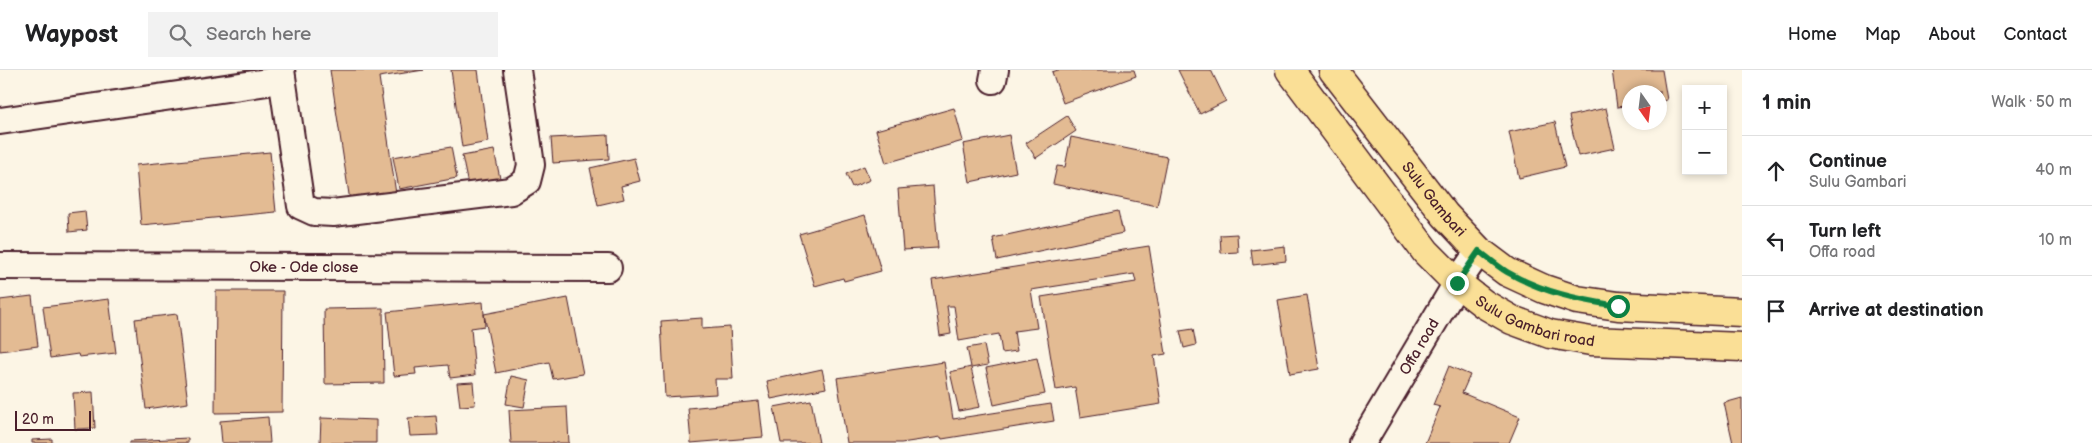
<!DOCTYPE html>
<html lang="en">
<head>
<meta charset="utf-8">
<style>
	:root { --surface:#fff; --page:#f2f2f2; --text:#202124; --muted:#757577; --line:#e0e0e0 }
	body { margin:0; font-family:"Balsamiq Sans",sans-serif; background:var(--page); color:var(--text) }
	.controls { position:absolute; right:15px; top:15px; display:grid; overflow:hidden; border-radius:0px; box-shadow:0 2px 8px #0003 }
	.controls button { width:45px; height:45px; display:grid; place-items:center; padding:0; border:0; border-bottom:1px solid var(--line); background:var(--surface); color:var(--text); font:25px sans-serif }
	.compass { position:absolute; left:1622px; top:15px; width:45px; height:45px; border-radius:50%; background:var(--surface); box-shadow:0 2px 8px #0003; rotate:166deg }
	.scale { position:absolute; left:15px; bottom:12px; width:76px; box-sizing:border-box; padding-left:5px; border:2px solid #4a1f2b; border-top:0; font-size:14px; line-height:18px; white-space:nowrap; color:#4a1f2b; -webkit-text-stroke:4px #fcf5e5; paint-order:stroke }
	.stop { position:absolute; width:15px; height:15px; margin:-11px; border:4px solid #0b8043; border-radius:50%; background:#fff }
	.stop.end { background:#0b8043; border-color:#fff; box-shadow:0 1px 5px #0008 }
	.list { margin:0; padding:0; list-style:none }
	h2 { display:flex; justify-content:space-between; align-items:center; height:65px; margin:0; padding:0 20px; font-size:21px }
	h2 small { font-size:16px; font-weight:400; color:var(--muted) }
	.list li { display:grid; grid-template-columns:32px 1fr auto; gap:15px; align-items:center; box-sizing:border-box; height:70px; padding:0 20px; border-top:1px solid var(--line) }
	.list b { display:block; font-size:19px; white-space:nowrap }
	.list p { margin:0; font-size:16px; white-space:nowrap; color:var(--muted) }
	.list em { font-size:16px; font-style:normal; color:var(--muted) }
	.icon { flex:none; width:28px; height:28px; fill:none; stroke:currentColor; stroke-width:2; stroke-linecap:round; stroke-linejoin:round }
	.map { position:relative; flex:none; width:1742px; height:373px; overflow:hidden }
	header { display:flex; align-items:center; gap:30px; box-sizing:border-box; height:70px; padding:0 25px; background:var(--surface); border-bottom:1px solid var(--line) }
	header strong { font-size:24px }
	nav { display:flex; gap:28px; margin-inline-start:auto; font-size:18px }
	.search { width:350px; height:45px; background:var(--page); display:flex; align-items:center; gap:12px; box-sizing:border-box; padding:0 18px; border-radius:0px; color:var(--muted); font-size:19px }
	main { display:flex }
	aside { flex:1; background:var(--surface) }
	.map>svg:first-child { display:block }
</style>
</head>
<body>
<header>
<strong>Waypost</strong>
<div class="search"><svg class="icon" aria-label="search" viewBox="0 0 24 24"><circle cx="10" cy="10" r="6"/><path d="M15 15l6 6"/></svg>Search here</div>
<nav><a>Home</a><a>Map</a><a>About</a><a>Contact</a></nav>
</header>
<main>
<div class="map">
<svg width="1742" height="373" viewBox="0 0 1742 373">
	<rect width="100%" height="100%" fill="#fcf5e5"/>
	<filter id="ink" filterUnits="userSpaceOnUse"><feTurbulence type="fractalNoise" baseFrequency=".02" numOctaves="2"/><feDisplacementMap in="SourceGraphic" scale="10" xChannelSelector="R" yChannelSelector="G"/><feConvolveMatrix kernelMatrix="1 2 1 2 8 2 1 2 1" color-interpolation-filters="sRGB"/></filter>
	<g filter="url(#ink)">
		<path fill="#e3bb93" stroke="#4a1f2b" d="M330 0H424L379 7 396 124 350 131Z
			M451 0H478L488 72 462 77Z
			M1058 0H1134L1136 6 1063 33 1052 2Z
			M1178 0H1211L1226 31 1200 44Z
			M1612 0H1662L1667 30 1660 31V22H1630V35L1617 37Z
			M954 38 963 71 886 93 876 60Z
			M1606 38 1615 78 1578 86 1569 46Z
			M1067 46 1076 61 1036 88 1026 73Z
			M1555 52 1565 97 1519 108 1509 62Z
			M608 65 609 89 553 93 551 68Z
			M1009 65 1016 102 970 112 963 74Z
			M1071 67 1167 87 1157 136 1053 114 1057 96 1065 97Z
			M451 77 457 108 399 119 393 87Z
			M494 80 501 113 469 120 462 86Z
			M270 82 276 142 141 155 136 95Z
			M634 88 640 111 621 116 624 129 598 135 590 98Z
			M864 96 870 110 852 117 846 104Z
			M933 116 938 178 903 180 898 119Z
			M85 141 87 160 69 162 68 143Z
			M1118 141 1123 163 997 190 993 168Z
			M865 145 881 201 844 211 843 208 815 216 799 164Z
			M1237 164 1238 182 1221 183 1220 165Z
			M1149 176 1166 284 1154 286 1161 334 1080 347 1075 317 1056 320 1041 227 1136 212 1134 204 1031 220 1037 258 1014 261 1017 281 1002 283 999 264 959 271 954 236H947L951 264 940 266 932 210Z
			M1285 176 1286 191 1253 195 1251 180Z
			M216 221H283L282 342 215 343Z
			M1307 225 1319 299 1290 304 1278 230Z
			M32 226 38 276 0 281V230Z
			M568 228 583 304 553 309 549 292 496 303 484 244Z
			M109 229 116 283 79 287 78 284 50 288 43 237Z
			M483 232 485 256 471 258 475 305 450 308 448 295 415 298 416 304 394 306 387 242Z
			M383 238 384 313 325 314 324 239Z
			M177 244 188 333 146 339 135 249Z
			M702 248V259L730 257 733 309H715L716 324 665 327 661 251Z
			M1193 259 1196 275 1184 278 1180 261Z
			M984 275 988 295 971 298 980 337 959 341 950 302 971 297 967 278Z
			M1037 288 1045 324 994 335 986 298Z
			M944 292 953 349 1051 334 1054 351 942 369 941 367 901 373H847L837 308Z
			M1449 296 1470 305 1462 323 1520 347 1509 373H1425L1440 337 1433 335Z
			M822 299 826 318 771 329 767 311Z
			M511 306 529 310 524 337 506 334Z
			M473 312 475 335 460 336 457 313Z
			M93 322 95 358 75 359 73 323Z
			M1742 328V373H1733L1724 333Z
			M811 330 819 373H781L774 337Z
			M759 331 763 367 691 373 688 338Z
			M567 337 569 373H511L509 340Z
			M436 346 438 365 410 366 408 348Z
			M268 347 270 373H222L220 351Z
			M321 348 376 350V373H320Z
			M188 368V373H130V371Z
			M52 369V373H32V370Z"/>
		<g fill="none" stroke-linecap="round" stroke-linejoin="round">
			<defs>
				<g id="minor">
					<path d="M281 0 301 136 314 142 333 143 511 121 527 111 531 95 517 0"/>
					<path d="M993 10 995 0"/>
					<path d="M0 51 281 10"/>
					<path id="s1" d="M0 196 608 198"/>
					<path id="s2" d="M1362 373 1457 213 1479 181"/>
				</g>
				<g id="major">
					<path id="s3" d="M1290 0 1426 182 1457 213 1484 234 1512 250 1550 264 1591 271 1742 277"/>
					<path id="s4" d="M1333 0 1445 145 1479 181 1507 202 1544 219 1577 230 1618 236 1742 242"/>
				</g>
			</defs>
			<use href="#minor" stroke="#4a1f2b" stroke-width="30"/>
			<use href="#major" stroke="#4a1f2b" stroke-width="31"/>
			<use href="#minor" stroke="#fcf5e5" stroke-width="26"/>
			<use href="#major" stroke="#fadf96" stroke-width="28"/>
		</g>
	</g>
	<g fill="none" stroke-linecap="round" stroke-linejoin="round" filter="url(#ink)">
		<path stroke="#0b8043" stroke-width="6" d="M1457 213 1479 181C1488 188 1497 196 1507 202 1542 222 1579 230 1618 236"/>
	</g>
	<g text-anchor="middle" stroke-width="4" stroke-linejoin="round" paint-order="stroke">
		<g font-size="15" fill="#4a1f2b" stroke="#fcf5e5">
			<text dy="5" stroke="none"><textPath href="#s4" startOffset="164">Sulu Gambari</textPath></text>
			<text dy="5" stroke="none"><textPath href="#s1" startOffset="304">Oke - Ode close</textPath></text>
			<text dy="5" stroke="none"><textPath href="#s3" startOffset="360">Sulu Gambari road</textPath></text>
			<text dy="5" stroke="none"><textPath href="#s2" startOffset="112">Offa road</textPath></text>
		</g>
	</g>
</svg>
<div class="controls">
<button>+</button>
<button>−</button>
</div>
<svg class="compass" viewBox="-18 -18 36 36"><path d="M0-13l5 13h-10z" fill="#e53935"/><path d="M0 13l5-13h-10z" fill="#757577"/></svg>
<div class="scale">20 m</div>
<div class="stop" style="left:1618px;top:236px"></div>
<div class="stop end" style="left:1457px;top:213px"></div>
</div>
<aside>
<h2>1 min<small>Walk · 50 m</small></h2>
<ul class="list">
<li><svg class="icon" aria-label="ahead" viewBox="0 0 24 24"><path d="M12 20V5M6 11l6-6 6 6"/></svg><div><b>Continue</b><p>Sulu Gambari</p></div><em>40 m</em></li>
<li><svg class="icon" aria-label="left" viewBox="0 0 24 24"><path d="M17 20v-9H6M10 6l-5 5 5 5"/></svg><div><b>Turn left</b><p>Offa road</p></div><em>10 m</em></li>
<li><svg class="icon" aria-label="arrive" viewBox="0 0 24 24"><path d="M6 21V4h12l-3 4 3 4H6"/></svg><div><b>Arrive at destination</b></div></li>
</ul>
</aside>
</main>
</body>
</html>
